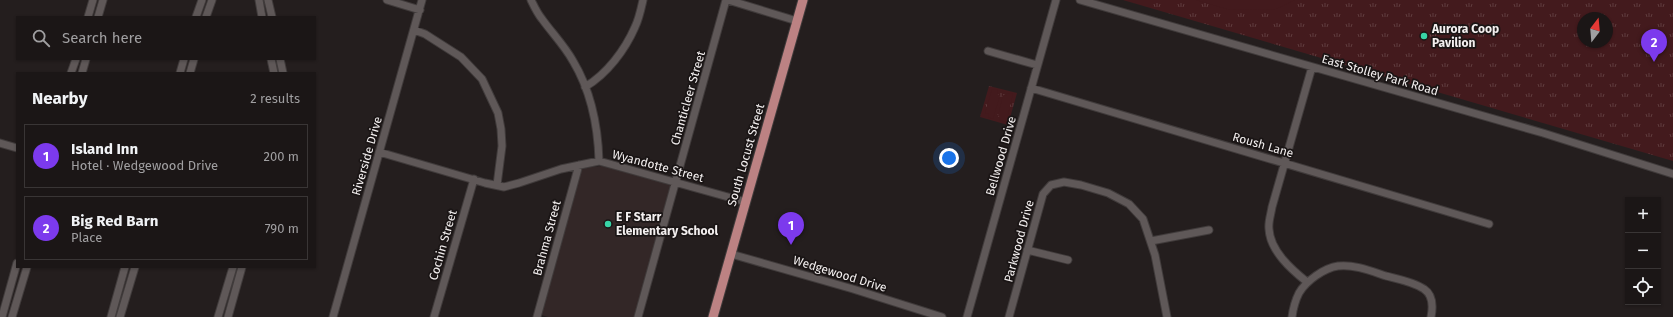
<!DOCTYPE html>
<html lang="en">
<head>
<meta charset="utf-8">
<style>
	:root { --surface:#1b1616; --page:#241f1f; --text:#f1f3f6; --muted:#a09fa1; --line:#393535; --accent:#7c3aed }
	body { margin:0; font-family:"Fira Sans",sans-serif; background:var(--page); color:var(--text) }
	.controls { position:absolute; right:12px; bottom:12px; display:grid; overflow:hidden; border-radius:0px; box-shadow:0 1px 3px #0004 }
	.controls button { width:36px; height:36px; display:grid; place-items:center; padding:0; border:0; border-bottom:1px solid var(--line); background:var(--surface); color:var(--text); font:20px sans-serif }
	.compass { position:absolute; left:1577px; top:12px; width:36px; height:36px; border-radius:50%; background:var(--surface); box-shadow:0 1px 3px #0004; rotate:16deg }
	.you { position:absolute; left:949px; top:158px; width:14px; height:14px; margin:-10px; border:3px solid #fff; border-radius:50%; background:#1a73e8; box-shadow:0 0 0 6px #1a73e833 }
	.badge { display:grid; place-items:center; width:26px; height:26px; border-radius:50%; background:var(--accent); color:#fff; font-size:13px; font-weight:700 }
	.pin { position:absolute; translate:-50% -33px; filter:drop-shadow(0 1px 2px #0008) }
	.pin::after { content:''; position:absolute; top:21px; width:14px; height:12px; background:inherit; clip-path:polygon(0 0,100% 0,50% 100%) }
	.list { margin:0; padding:0; list-style:none }
	h2 { display:flex; justify-content:space-between; align-items:center; height:52px; margin:0; padding:0 16px; font-size:17px }
	h2 small { font-size:13px; font-weight:400; color:var(--muted) }
	.list li { display:grid; grid-template-columns:26px 1fr auto; gap:12px; align-items:center; box-sizing:border-box; height:64px; margin:0 8px 8px; padding:0 8px; border:1px solid var(--line); border-radius:0px }
	.list b { display:block; font-size:15px; white-space:nowrap }
	.list p { margin:0; font-size:13px; white-space:nowrap; color:var(--muted) }
	.list em { font-size:13px; font-style:normal; color:var(--muted) }
	.icon { flex:none; width:22px; height:22px; fill:none; stroke:currentColor; stroke-width:2; stroke-linecap:round; stroke-linejoin:round }
	.map { position:relative; flex:none; width:1673px; height:317px; overflow:hidden }
	.search { position:absolute; background:var(--surface); box-shadow:0 1px 3px #0004; left:16px; top:16px; width:300px; height:44px; display:flex; align-items:center; gap:10px; box-sizing:border-box; padding:0 14px; border-radius:0px; color:var(--muted); font-size:15px }
	.panel { position:absolute; background:var(--surface); box-shadow:0 1px 3px #0004; left:16px; top:72px; width:300px; height:196px; border-radius:0px }
	.map>svg:first-child { display:block }
</style>
</head>
<body>
<div class="map">
<svg width="1673" height="317" viewBox="0 0 1673 317">
	<defs>
		<pattern id="park-tufts" width="24" height="20" patternUnits="userSpaceOnUse"><rect width="24" height="20" fill="#431a1d"/><path d="M3 7l-1-3M5 7V3M7 7l1-3M15 17l-1-3M17 17v-4M19 17l1-3" fill="none" stroke="#5f3c3e"/></pattern>
	</defs>
	<rect width="100%" height="100%" fill="#241e1e"/>
	<path fill="#332727" d="M602 166 671 185 634 317H548L541 315 581 168Z"/>
	<path fill="url(#park-tufts)" fill-rule="evenodd" d="M1123 0H1673V161ZM1583 18H1607V42H1583Z
		M989 86 1017 93 1008 125 980 117Z"/>
	<path fill="#431a1d" d="M1196 0H1295L1276 9 1230 10Z
		M992 89 998 90 997 94 1000 95 993 119 988 117 989 114 985 113Z
		M1007 93 1013 94 1007 119H1006L1005 122 999 120 1000 117 998 116 1003 95 1006 96Z"/>
	<g fill="none" stroke-linecap="round" stroke-linejoin="round">
		<defs>
			<path id="minor" d="M259 0 262 17
				M268 0 272 17
				M387 0 420 10
				M531 0C534 6 537 13 542 19 552 33 564 45 573 61 591 91 598 127 599 161
				M728 0 797 21
				M1080 0 1543 133 1673 174
				M88 17 93 0
				M98 17 103 0
				M196 17 202 0
				M206 17 212 0
				M414 30 425 34 461 57 482 79 498 113 501 129 502 146 497 185
				M988 51 1037 65
				M271 59 274 73
				M280 59 283 73
				M71 73 76 59
				M82 73 86 59
				M180 73 184 59
				M190 73 194 59
				M585 87C607 74 625 50 635 27 639 19 641 9 643 0
				M1031 88 1489 224
				M0 143 17 148
				M379 152 485 183 504 187 519 183 561 169 599 161 746 202
				M1151 241 1209 230
				M1027 250 1068 260
				M731 254 853 289 942 317
				M1307 282C1292 270 1270 251 1269 229 1268 222 1271 214 1272 207L1312 67
				M2 317 17 263
				M12 317 27 267
				M111 317 125 267
				M120 317 135 267
				M218 317 233 267
				M228 317 242 267
				M333 317 422 0
				M434 317 474 179
				M537 317 579 165
				M638 317 726 0
				M967 317 1056 0
				M1009 317 1043 194 1051 185 1064 182 1081 185 1108 193 1129 204 1143 219 1155 255 1167 317
				M1292 317C1293 309 1295 301 1299 293 1306 281 1324 268 1338 266 1354 264 1371 271 1386 276 1398 279 1414 282 1424 289 1433 295 1433 307 1431 317"/>
			<path id="major" d="M713 317 803 0"/>
		</defs>
		<use href="#minor" stroke="#403b3b" stroke-width="9"/>
		<use href="#major" stroke="#403b3b" stroke-width="11"/>
		<use href="#minor" stroke="#5f5858" stroke-width="7"/>
		<use href="#major" stroke="#bc8283" stroke-width="9"/>
	</g>
	<g fill="#38d4a6" stroke="#1a1515" stroke-width="1.5">
		<circle cx="1424" cy="36" r="4"/>
		<circle cx="608" cy="224" r="4"/>
	</g>
	<g text-anchor="middle" stroke-width="3.5" stroke-linejoin="round" paint-order="stroke">
		<g font-size="12" font-weight="bold" fill="#f3efef" stroke="#1a1515" text-anchor="start">
			<text x="1432" y="33">Aurora Coop<tspan x="1432" dy="14">Pavilion</tspan></text>
			<text x="616" y="221">E F Starr<tspan x="616" dy="14">Elementary School</tspan></text>
		</g>
		<g font-size="12" fill="#f3efef" stroke="#1a1515">
			<text transform="translate(1380 75) rotate(16)" y="4">East Stolley Park Road</text>
			<text transform="translate(688 98) rotate(-74)" y="4">Chanticleer Street</text>
			<text transform="translate(1263 145) rotate(16)" y="4">Roush Lane</text>
			<text transform="translate(746 155) rotate(-74)" y="4">South Locust Street</text>
			<text transform="translate(367 156) rotate(-74)" y="4">Riverside Drive</text>
			<text transform="translate(1001 156) rotate(-74)" y="4">Bellwood Drive</text>
			<text transform="translate(658 166) rotate(15)" y="4">Wyandotte Street</text>
			<text transform="translate(547 238) rotate(-75)" y="4">Brahma Street</text>
			<text transform="translate(1019 241) rotate(-75)" y="4">Parkwood Drive</text>
			<text transform="translate(443 245) rotate(-74)" y="4">Cochin Street</text>
			<text transform="translate(840 274) rotate(17)" y="4">Wedgewood Drive</text>
		</g>
	</g>
</svg>
<div class="controls">
<button>+</button>
<button>−</button>
<button><svg class="icon" aria-label="locate" viewBox="0 0 24 24"><circle cx="12" cy="12" r="6"/><path d="M12 2v4M12 18v4M2 12h4M18 12h4"/></svg></button>
</div>
<svg class="compass" viewBox="-18 -18 36 36"><path d="M0-13l5 13h-10z" fill="#e53935"/><path d="M0 13l5-13h-10z" fill="#a09fa1"/></svg>
<div class="you"></div>
<div class="pin badge" style="left:791px;top:245px">1</div>
<div class="pin badge" style="left:1654px;top:62px">2</div>
<div class="search"><svg class="icon" aria-label="search" viewBox="0 0 24 24"><circle cx="10" cy="10" r="6"/><path d="M15 15l6 6"/></svg>Search here</div>
<section class="panel">
<h2>Nearby<small>2 results</small></h2>
<ul class="list">
<li><span class="badge">1</span><div><b>Island Inn</b><p>Hotel · Wedgewood Drive</p></div><em>200 m</em></li>
<li><span class="badge">2</span><div><b>Big Red Barn</b><p>Place</p></div><em>790 m</em></li>
</ul>
</section>
</div>
</body>
</html>
